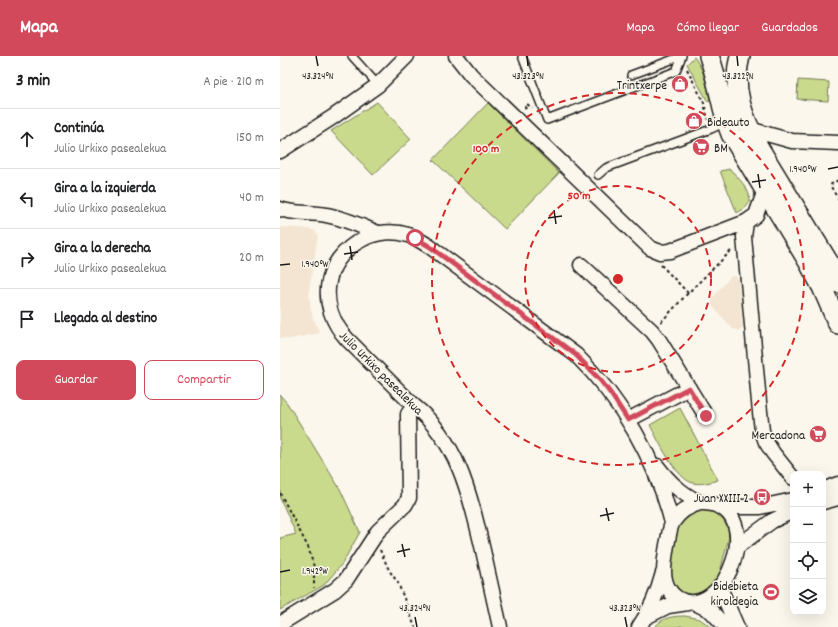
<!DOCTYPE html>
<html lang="es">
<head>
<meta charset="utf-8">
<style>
	:root { --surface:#fff; --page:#f6f6f6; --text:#202124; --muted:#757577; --line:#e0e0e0; --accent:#d1495b }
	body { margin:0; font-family:Dekko,sans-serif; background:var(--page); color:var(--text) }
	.controls { position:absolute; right:12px; bottom:12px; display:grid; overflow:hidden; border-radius:8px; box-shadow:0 4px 16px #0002 }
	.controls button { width:36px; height:36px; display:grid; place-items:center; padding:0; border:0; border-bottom:1px solid var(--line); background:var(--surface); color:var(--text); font:20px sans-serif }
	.stop { position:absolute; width:12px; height:12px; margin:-9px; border:3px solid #d1495b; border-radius:50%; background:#fff }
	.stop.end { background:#d1495b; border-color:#fff; box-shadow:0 1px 4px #0008 }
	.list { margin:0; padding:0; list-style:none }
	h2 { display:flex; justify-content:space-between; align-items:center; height:52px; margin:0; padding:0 16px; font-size:17px }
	h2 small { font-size:13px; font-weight:400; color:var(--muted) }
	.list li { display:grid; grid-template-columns:26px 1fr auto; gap:12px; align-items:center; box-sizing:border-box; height:60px; padding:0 16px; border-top:1px solid var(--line) }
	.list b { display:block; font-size:15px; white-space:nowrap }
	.list p { margin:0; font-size:13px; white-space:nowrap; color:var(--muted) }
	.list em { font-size:13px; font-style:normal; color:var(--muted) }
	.actions { display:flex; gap:8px; padding:12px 16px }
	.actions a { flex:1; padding:9px 0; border:1px solid var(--accent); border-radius:8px; text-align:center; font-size:14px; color:var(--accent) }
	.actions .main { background:var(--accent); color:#fff }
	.icon { flex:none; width:22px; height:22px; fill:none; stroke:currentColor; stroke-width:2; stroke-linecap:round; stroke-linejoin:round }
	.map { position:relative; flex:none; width:558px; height:571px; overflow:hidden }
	header { display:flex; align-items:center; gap:24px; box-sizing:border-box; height:56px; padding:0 20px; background:var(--accent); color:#fff }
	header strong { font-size:19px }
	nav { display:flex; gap:22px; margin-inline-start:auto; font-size:14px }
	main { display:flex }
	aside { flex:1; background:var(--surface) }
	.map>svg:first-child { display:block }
</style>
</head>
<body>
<header>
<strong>Mapa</strong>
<nav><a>Mapa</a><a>Cómo llegar</a><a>Guardados</a></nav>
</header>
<main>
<aside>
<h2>3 min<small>A pie · 210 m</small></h2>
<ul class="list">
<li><svg class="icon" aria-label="ahead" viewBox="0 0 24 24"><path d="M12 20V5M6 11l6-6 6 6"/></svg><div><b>Continúa</b><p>Julio Urkixo pasealekua</p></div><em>150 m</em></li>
<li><svg class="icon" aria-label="left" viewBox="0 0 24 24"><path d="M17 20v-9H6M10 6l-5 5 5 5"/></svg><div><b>Gira a la izquierda</b><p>Julio Urkixo pasealekua</p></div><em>40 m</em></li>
<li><svg class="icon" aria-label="right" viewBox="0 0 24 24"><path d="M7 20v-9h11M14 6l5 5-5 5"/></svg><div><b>Gira a la derecha</b><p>Julio Urkixo pasealekua</p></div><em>20 m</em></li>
<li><svg class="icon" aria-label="arrive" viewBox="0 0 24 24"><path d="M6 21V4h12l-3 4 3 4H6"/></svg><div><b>Llegada al destino</b></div></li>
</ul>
<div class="actions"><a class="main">Guardar</a><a>Compartir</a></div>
</aside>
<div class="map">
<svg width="558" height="571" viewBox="0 0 558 571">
	<rect width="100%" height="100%" fill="#fbf7ec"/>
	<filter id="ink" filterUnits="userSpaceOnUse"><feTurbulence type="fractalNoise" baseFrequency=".025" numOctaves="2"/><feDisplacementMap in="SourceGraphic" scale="8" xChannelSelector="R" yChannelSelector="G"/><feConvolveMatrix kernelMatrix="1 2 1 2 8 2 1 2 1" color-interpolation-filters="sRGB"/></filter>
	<g filter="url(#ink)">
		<path fill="#f4e5d2" d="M0 171 30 173 35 175 38 179 29 235 30 249 33 262 40 277 10 283 0 282Z
			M451 220H456L458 223 463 271 459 275 453 273 433 251 432 246 433 241Z"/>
		<path fill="#cada8d" stroke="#737b54" d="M414 1C424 14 427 29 430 45L428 46 407 8Z
			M518 24 549 26 548 45 517 43Z
			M97 46 131 83 93 119 51 75Z
			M208 47 279 117 225 173 153 104Z
			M450 113C458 122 479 141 465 152 463 154 459 155 457 157L440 115Z
			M0 339 7 347 60 433 80 476 62 508 44 529 0 554V482L16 478 0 442Z
			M400 352 438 424C431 426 421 429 413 427 396 423 378 384 370 369Z
			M420 454H428L436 458 443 464 448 473 449 481 438 524 421 541 400 538C398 536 395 534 394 531 386 518 393 469 406 460 409 457 415 456 420 454Z
			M405 560 420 563 431 571H375C382 561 394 560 405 560Z"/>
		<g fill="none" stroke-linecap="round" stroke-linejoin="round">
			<defs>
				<path id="lane" d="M72 0 98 29
					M242 0 267 64 396 15 402 0
					M351 19 402 0
					M318 119 326 112 431 73 446 66"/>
				<path id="street" d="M176 0 191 19 370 192 380 196 390 195 466 166 476 159 485 134
					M469 73 512 85 558 87
					M0 95 53 61 98 29 127 0
					M0 153C14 158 31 156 46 159 64 162 81 170 98 177
					M466 166 464 181 479 346 482 375 486 386 493 397 513 422
					M301 209 372 275 379 284 426 360
					M348 364 409 332
					M377 410C390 427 401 437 420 447
					M543 434 558 428
					M543 446 558 442
					M420 447C492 445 445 571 397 542 379 529 384 508 387 489 389 482 389 472 393 466 399 456 409 450 420 447Z
					M439 451H480L513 444
					M458 490 492 465 513 455
					M441 534 457 571
					M417 548 431 555 446 571
					M366 561 388 550 408 547
					M0 568 55 534 66 524 98 475 125 449 129 442 128 358 134 350
					M220 571C214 544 208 517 202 490 190 439 178 385 134 350L67 283C37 250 42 204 83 183 96 176 113 174 128 179 135 181 142 186 149 190L296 299C342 344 376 404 392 467
					M359 571C370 555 378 536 383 517"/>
				<path id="secondary" d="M429 0C439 26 441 53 451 78L528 205 542 231 558 268
					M460 0C451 33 464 63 479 92L552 212 558 227"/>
			</defs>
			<use href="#lane" stroke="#1c1c1c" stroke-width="10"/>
			<use href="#street" stroke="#1c1c1c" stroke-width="17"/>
			<use href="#secondary" stroke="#1c1c1c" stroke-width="22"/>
			<path stroke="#1c1c1c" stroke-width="2" stroke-dasharray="3 3" stroke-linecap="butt" d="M407 13 424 47 428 64
				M246 53 245 51 247 48 252 52
				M558 124 550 129 558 143
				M381 209 408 237 452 194
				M381 266 408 237
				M0 437 28 491 34 511V532
				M100 494 109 514 118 527 135 571
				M399 571H410"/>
			<use href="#lane" stroke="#fbf7ec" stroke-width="7"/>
			<use href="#street" stroke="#fbf7ec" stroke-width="14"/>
			<use href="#secondary" stroke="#fbf7ec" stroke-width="19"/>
		</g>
	</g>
	<g fill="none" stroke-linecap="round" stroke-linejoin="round" filter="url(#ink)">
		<path stroke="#d1495b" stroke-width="5" d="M135 182 149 190 296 299 321 325 331 338 348 364 409 332 426 360"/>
	</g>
	<path fill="none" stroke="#1c1c1c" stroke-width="1.5" d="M36 0 38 10M247 0 248 10M457 0 458 10M548 113 558 111M478 118 480 132M472 126 486 124M274 154 276 168M268 162 282 160M70 190 72 204M64 198 78 196M0 209 10 208M326 452 329 465M320 460 334 457M122 488 125 501M117 496 130 493M0 516 10 514M135 561 137 571M345 561 347 571"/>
	<g fill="none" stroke="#d62828" stroke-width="2" stroke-dasharray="7 5">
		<circle cx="338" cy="223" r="93"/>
		<circle cx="338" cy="223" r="186"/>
	</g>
	<defs>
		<symbol id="shop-disc" viewBox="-11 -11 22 22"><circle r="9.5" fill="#d1495b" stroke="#fbf7ec"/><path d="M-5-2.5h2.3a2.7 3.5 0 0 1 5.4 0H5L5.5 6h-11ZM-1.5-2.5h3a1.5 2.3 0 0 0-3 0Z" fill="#fff"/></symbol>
		<symbol id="supermarket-disc" viewBox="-11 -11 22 22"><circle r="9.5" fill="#d1495b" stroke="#fbf7ec"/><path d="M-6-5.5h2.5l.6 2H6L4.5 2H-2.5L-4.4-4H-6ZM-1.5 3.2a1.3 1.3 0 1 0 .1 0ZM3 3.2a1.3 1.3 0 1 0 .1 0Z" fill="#fff"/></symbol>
		<symbol id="bus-disc" viewBox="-11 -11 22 22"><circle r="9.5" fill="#d1495b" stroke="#fbf7ec"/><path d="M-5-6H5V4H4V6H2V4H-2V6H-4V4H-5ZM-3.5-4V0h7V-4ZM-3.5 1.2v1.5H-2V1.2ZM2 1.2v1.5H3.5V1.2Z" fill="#fff"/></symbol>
		<symbol id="stadium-disc" viewBox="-11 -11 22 22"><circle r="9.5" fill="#d1495b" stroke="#fbf7ec"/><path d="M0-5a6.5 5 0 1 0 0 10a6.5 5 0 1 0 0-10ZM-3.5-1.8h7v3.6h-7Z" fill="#fff"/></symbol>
	</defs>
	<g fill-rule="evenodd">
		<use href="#shop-disc" x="390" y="18" width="20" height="20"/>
		<use href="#shop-disc" x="404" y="55" width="20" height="20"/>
		<use href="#supermarket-disc" x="411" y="81" width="20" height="20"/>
		<use href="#supermarket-disc" x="528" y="368" width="20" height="20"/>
		<use href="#bus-disc" x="472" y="431" width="20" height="20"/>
		<use href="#stadium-disc" x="481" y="526" width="20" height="20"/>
	</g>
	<g text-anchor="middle" stroke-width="3" stroke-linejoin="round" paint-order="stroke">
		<g font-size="13" fill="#1c1c1c" stroke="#fbf7ec" text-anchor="end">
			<text x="387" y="33">Trintxerpe</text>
			<text x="427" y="70" text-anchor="start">Bideauto</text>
			<text x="434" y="96" text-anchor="start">BM</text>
			<text x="525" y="383">Mercadona</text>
			<text x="469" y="446">Juan XXIII 2</text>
			<text x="478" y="534">Bidebieta<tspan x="478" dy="15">kiroldegia</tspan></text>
		</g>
		<g font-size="13" fill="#1c1c1c" stroke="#fbf7ec">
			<text transform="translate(102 316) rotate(45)" y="5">Julio Urkixo pasealekua</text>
		</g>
	</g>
	<g font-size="10" text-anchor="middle" fill="#1c1c1c" stroke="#fbf7ec" stroke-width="3" stroke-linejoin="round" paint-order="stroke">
		<text x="38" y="23">43.324°N</text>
		<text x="248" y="23">43.323°N</text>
		<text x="458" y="23">43.322°N</text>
		<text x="523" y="116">1.940°W</text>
		<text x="35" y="211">1.940°W</text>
		<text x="35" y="518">1.942°W</text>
		<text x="135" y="555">43.324°N</text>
		<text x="345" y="555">43.323°N</text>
	</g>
	<circle cx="338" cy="223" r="6" fill="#d62828" stroke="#fbf7ec" stroke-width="2"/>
	<g font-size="12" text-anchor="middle" font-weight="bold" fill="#d62828" stroke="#fbf7ec" stroke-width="3" stroke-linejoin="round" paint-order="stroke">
		<text x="206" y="96">100 m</text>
		<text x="299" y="143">50 m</text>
	</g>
</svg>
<div class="controls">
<button>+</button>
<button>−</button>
<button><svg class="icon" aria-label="locate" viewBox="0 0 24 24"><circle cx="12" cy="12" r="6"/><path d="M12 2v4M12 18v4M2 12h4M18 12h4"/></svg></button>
<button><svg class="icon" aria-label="layers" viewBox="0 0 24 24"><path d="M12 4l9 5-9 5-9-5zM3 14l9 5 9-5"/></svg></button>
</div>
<div class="stop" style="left:135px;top:182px"></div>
<div class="stop end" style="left:426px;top:360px"></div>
</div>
</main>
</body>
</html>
